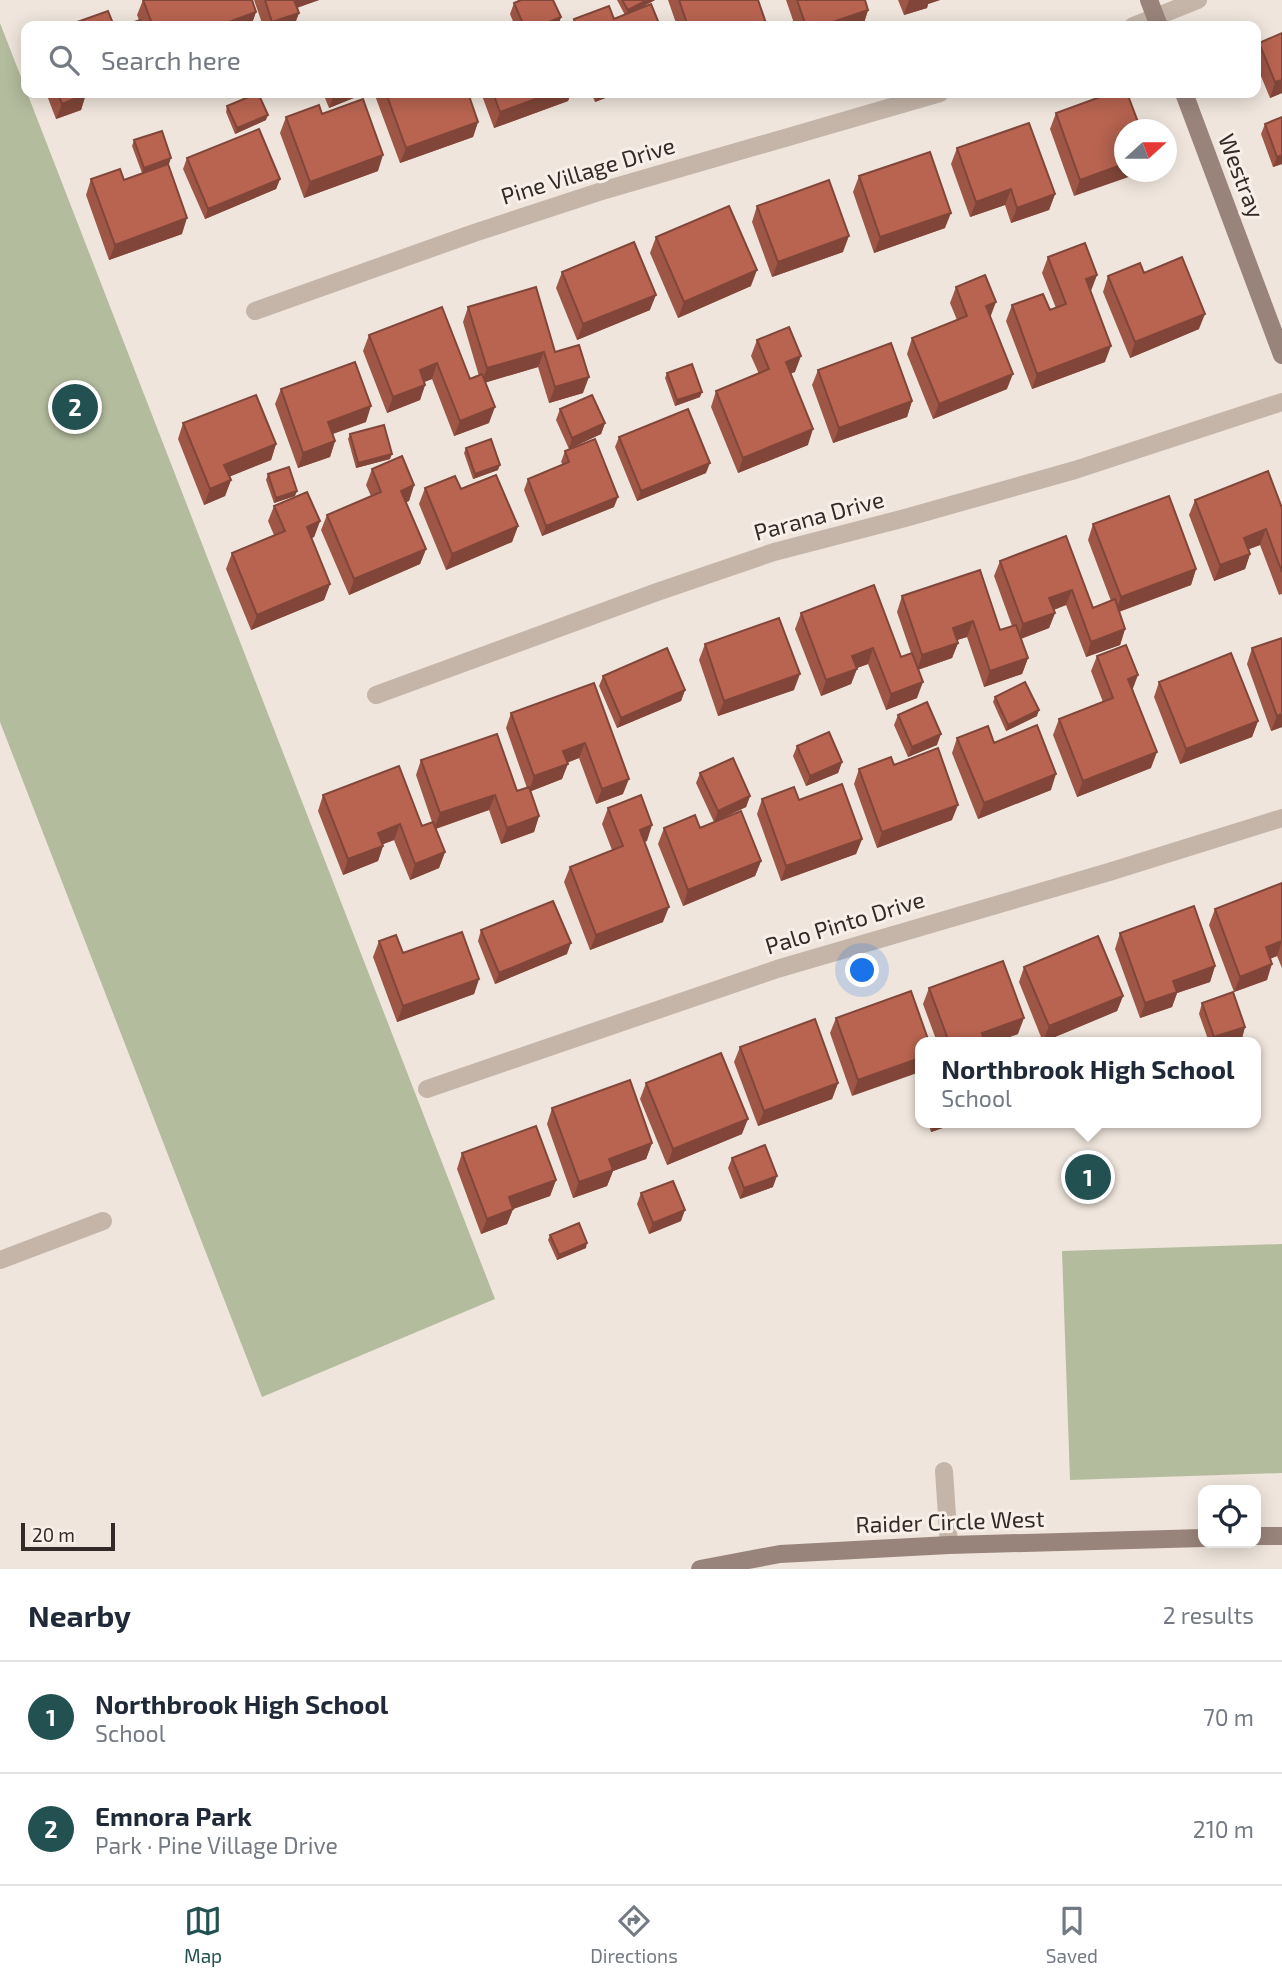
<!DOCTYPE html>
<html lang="en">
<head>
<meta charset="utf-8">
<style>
	:root { --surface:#fff; --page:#f6f6f7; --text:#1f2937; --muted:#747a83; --line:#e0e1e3; --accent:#235050 }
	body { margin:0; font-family:"Exo 2",sans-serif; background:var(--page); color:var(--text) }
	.controls { position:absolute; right:21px; bottom:21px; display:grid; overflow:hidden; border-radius:14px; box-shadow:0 4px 18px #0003 }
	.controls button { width:63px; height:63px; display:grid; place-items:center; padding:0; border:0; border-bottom:2px solid var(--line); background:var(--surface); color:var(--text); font:35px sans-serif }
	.compass { position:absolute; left:1114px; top:119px; width:63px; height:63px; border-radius:50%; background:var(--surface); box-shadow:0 4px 18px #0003; rotate:69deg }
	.scale { position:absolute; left:21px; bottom:18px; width:94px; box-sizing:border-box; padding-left:7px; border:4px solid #342b28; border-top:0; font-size:19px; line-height:24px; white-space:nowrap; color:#342b28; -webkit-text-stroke:5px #f7efe8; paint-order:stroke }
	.you { position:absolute; left:863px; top:971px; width:24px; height:24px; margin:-18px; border:5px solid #fff; border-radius:50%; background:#1a73e8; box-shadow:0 0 0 10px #1a73e833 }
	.badge { display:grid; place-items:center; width:46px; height:46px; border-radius:50%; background:var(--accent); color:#fff; font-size:23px; font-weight:700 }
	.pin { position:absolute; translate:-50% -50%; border:4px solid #fff; box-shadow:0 2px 7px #0006 }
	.popup { position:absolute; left:915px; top:1037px; width:346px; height:91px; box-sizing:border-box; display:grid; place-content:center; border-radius:14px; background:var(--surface); filter:drop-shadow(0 2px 5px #0005); font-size:23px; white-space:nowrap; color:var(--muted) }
	.popup b { font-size:26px; color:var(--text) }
	.popup::after { content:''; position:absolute; left:50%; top:100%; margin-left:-14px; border:14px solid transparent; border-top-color:var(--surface) }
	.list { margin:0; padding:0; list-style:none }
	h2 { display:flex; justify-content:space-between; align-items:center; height:91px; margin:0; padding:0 28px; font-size:30px }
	h2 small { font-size:23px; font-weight:400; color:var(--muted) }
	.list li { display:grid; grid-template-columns:46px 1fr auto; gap:21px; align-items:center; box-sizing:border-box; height:112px; padding:0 28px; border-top:2px solid var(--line) }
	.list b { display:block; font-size:26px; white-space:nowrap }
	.list p { margin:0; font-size:23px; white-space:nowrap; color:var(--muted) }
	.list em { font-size:23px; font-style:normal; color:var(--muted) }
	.icon { flex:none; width:38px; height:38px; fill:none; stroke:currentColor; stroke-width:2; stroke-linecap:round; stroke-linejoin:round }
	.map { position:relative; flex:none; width:1282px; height:1569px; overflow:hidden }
	.search { position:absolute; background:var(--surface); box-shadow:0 4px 18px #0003; left:21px; right:21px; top:21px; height:77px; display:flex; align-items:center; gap:18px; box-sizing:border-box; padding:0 24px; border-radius:14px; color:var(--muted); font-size:26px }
	.sheet { height:315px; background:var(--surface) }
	nav { display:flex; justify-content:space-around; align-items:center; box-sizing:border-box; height:98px; border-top:2px solid var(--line); background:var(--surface); font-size:19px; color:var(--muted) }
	nav a { display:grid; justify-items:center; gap:4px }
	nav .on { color:var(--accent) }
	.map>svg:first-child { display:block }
</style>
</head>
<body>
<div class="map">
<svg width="1282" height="1569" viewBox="0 0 1282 1569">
	<rect width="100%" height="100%" fill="#efe5dc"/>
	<path fill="#b4bc9e" d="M0 23 495 1299 262 1397 0 722Z
		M1282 1244V1473L1070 1480 1062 1251Z"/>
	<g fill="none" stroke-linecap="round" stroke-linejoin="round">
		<path stroke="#c5b5a9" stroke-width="18" d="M944 1471 949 1545"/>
		<path stroke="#c5b5a9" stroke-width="18" d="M1133 26 1198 0
			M255 311 474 233 605 190 940 93
			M376 695 657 592 774 552 905 518 1075 470 1282 402
			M427 1089 777 969 1109 872 1282 818
			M0 1260 103 1221"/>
		<path stroke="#99847b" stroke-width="18" d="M1149 0 1159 26
			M1184 93 1282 355
			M1256 1536H1282
			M700 1569 780 1554 949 1545 1203 1538"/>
	</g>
	<path fill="#9e5646" d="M143 0 256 12 251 26H123L139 20 137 15Z
		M254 0H319L297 8 299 13 294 26H263Z
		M617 0H655L636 10 660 26H571L574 19H614L625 15Z
		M668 0H758L767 26H677Z
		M786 0H865L868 10 863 26H795Z
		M898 0H940L928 4 927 8 904 15Z
		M514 3 561 17 558 26H515L510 14Z
		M1259 43 1282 93 1270 98 1256 64V51Z
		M46 93H86L81 110 56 119Z
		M323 93H362L361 95 329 108Z
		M374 93H468L478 122 473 137 400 163Z
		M481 93H571L568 101 494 128Z
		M591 93H618L595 102Z
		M1127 93 1074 196 1050 129 1056 113Z
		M227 106 266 120 235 134 226 112Z
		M322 114 378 171 304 198 280 133 286 117Z
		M1282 117V164L1273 167 1261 134 1265 124Z
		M134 140 169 164 142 173 132 146Z
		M957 148 1055 194 1049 210 1011 223 1005 205 970 217 951 164Z
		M187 158 280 179 276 189 205 219 183 169Z
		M859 176 945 228 874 253 853 192Z
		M91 179 124 180 182 234 109 260 86 195Z
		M757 206 843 252 772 277 752 222Z
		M656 237 751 286 678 318 650 253Z
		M1048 257 1097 275 1090 291 1105 362 1032 389 1006 321 1012 305 1050 310 1056 308 1042 273Z
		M562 272 650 310 577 340 556 288Z
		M1144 273 1199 329 1130 358 1103 292 1108 276Z
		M956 287 990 317 1007 389 933 419 907 354 912 338 957 320 950 303Z
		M442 307 470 379 479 376 463 322 468 307 555 352 583 393 549 403 538 367 486 382 489 423 454 436 432 379 424 382 425 385 420 400 387 413 363 351 369 335Z
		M757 340 795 372 791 373 808 445 738 473 711 407 716 391 759 374 751 356Z
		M818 370 912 401 907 417 833 443 812 385Z
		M667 373 700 397 675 406 665 378Z
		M281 389 366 422 333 434 335 441 330 457 298 468 275 404Z
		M560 409 605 423 601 434 569 449 556 420Z
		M183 423 276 444 271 460 229 476 231 480 225 496 204 505 178 439Z
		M350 434 390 459 356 468 348 439Z
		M619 437 706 473 637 501 615 447Z
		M466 448 498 470 473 479 464 453Z
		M565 451 614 507 542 536 524 490 528 479 563 465 561 462Z
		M372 469 414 485 409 501 406 502 426 549 420 564 349 595 321 530 327 515 371 496 366 485Z
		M268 474 295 496 274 503 266 480Z
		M425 488 461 489 518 526 512 542 446 570 419 504Z
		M1195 500 1282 508V594L1279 595 1260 545 1249 549 1250 554 1245 569 1214 581 1189 515Z
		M274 506 320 521 314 537 311 538 330 584 324 600 251 630 226 569 232 553 274 535 268 521Z
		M1093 524 1196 569 1191 585 1119 612 1125 629 1120 645 1086 657 1066 605 1054 610 1055 613 1049 628 1021 639 1028 658 1022 674 984 687 967 637 957 640 958 643 952 658 918 670 917 698 886 710 868 664 857 668 851 684 821 696 795 629 801 613 901 657 911 653 897 612 902 596 1000 630 1012 626 994 576 1000 561 1066 536 1093 608 1111 601 1088 540Z
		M705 644 794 690 718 716 699 660Z
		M1252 648 1282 727 1271 731 1247 664Z
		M1097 656 1133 689 1151 768 1077 797 1053 735 1059 719 1103 702 1091 671Z
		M603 676 685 690 681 701 617 728 599 686Z
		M1159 682 1258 721 1252 737 1180 764 1154 697Z
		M594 683 623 794 596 804 579 758 567 763 562 779 531 791 539 816 534 832 501 844 489 810 436 829 445 852 439 868 410 880 394 840 383 844V846L378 861 343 875 318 811 323 795 422 826 432 822 416 775 421 760 517 791 527 788 506 728 511 713Z
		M995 697 1037 716 1006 731 993 702Z
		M898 715 937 745 908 757 894 725Z
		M957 738 994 743 1051 790 978 819 952 753Z
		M797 746 842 762 838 773 806 786 793 756Z
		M894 765 952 820 877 848 854 784 859 769Z
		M700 773 750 796 746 807 714 822 696 783Z
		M762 799 799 800 862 839 856 854 781 881 757 814Z
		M608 808 647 841 644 842 663 922 590 950 564 882 570 867 612 850 602 824Z
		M664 828H700L761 861 755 876 683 906 658 844Z
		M1282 883V968L1277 956 1270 959 1267 980 1234 992 1209 925 1215 909Z
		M481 930 567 954 495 984 478 941Z
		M1120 933 1215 966 1210 982 1177 993 1172 1007 1140 1018 1115 949Z
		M379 941 403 953 479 979 474 994 397 1022 373 957Z
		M1024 967 1123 996 1117 1011 1043 1042 1019 982Z
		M929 988 1018 1034 995 1042H937L923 1004Z
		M911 991 852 1096 830 1033 836 1018Z
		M1202 1003 1245 1027 1242 1038 1227 1042H1209L1199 1014Z
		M740 1047 838 1083 832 1099 758 1126 734 1062Z
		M646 1083 742 1134 667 1165 640 1099Z
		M552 1108 652 1143 646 1159 613 1171 607 1186 573 1198 547 1124Z
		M928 1123H957L931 1132Z
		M462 1153 556 1180 550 1196 513 1209 507 1224 481 1234 457 1169Z
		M732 1158 773 1187 740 1199 728 1168Z
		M641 1193 681 1221 649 1234 637 1204Z
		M550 1235 586 1248 557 1260 548 1240Z"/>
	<path fill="#814639" d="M291 0H319L287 11Z
		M647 0H655L626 16 628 10Z
		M909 0H940L928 4 927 8 904 15Z
		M868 10 863 26H821Z
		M256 12 251 26H218Z
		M299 13 294 26H271L272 22Z
		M561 17 558 26H539Z
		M1282 80V93L1270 98 1275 82Z
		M345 93H362L361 95 329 108 333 98Z
		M552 93H571L568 101 494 128 500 112Z
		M598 93H618L595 102Z
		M86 94 81 110 56 119 62 104Z
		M268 115 266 120 235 134 237 128Z
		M478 122 473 137 400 163 406 148Z
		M383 155 378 171 304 198 310 182Z
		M1282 155V164L1273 167 1277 157Z
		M171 158 169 164 142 173 144 168Z
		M1124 164V172H1143L1074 196 1080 180Z
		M280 179 276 189 205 219 208 209Z
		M1011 189 1005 205 970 217 976 202Z
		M1055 194 1049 210 1011 223 1017 208Z
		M951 213 945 228 874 253 880 237Z
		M187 218 182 234 109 260 115 245Z
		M849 236 843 252 772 277 778 262Z
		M757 270 751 286 678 318 684 302Z
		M1097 275 1091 291 1080 295 1086 279Z
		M656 295 650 310 577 340 583 324Z
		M996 302 990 318 986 306Z
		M1205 314 1199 329 1130 358 1135 342Z
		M1111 346 1105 362 1032 389 1037 374Z
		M544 352 538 367 481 384 487 368Z
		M801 356 795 372 781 377 786 362Z
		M437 363 432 379 414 386 420 370Z
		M1013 374 1007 389 933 419 939 404Z
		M589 377 583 393 549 403 555 387Z
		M425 385 420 400 387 413 393 397Z
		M702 392 700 397 675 406 677 400Z
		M912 401 907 417 833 443 839 428Z
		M371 406 366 422 323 437 328 422Z
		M495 407 489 423 454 436 460 421Z
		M605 423 601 434 569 449 572 438Z
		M813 429 808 445 738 473 743 458Z
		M335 441 330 457 298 468 303 453Z
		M276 444 271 460 219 481 224 465Z
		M392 454 390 459 356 468 358 463Z
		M710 463 706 473 637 501 641 491Z
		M500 465 498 470 473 479 475 474Z
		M231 480 225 496 204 505 210 489Z
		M414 485 409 501 395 506 401 491Z
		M297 491 295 496 274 503 276 498Z
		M618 497 614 507 542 536 546 526Z
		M320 521 314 537 301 543 307 527Z
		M518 526 512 542 446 570 452 554Z
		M1266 529 1260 545 1239 553 1244 538Z
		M426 549 420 564 349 595 354 579Z
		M1250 554 1245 569 1214 581 1220 565Z
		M1196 569 1191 585 1115 613 1121 597Z
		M330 584 324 600 251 630 257 615Z
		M1072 590 1066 605 1044 613 1049 598Z
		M1055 613 1049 628 1017 640 1023 624Z
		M973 621 967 637 947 643 953 628Z
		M1125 629 1120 645 1086 657 1091 642Z
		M958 643 952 658 917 670 922 655Z
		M873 648 868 664 846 672 852 656Z
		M1028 658 1022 674 984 687 990 671Z
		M857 669 851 684 821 696 826 680Z
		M800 674 794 690 718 716 724 701Z
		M1138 675 1132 691 1128 679Z
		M923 682 917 698 886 710 891 694Z
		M685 690 681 701 617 728 621 718Z
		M1039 710 1037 716 1006 731 1008 725Z
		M1282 714V727L1271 731 1277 716Z
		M1258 721 1252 737 1180 764 1186 749Z
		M941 734 937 745 908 757 912 747Z
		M585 743 579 758 557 766 563 751Z
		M1157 752 1151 768 1077 797 1083 781Z
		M842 762 838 773 806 786 810 776Z
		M568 764 562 779 529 792 534 776Z
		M1056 774 1051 790 978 819 984 803Z
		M629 779 623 794 596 804 602 789Z
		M495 795 489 810 434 829 440 813Z
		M750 796 746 807 714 822 718 811Z
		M958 805 952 820 877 848 882 832Z
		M539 816 534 832 501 844 507 828Z
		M400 824 394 840 373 848 378 833Z
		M652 825 647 841 634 845 640 830Z
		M862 839 856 854 781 881 786 866Z
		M383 846 378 861 343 875 348 859Z
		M445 852 439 868 410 880 415 864Z
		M761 861 755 876 683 906 688 890Z
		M669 907 663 922 590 950 596 935Z
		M1282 941 1277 956 1260 962 1266 947Z
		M571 943 567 954 495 984 499 973Z
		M1272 964 1267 980 1234 992 1240 977Z
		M1215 966 1210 982 1177 993 1172 1007 1140 1018 1145 1003 1173 981Z
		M479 979 474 994 397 1022 403 1006Z
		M1123 996 1117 1011 1043 1042 1049 1026Z
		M1024 1018 1018 1034 995 1042H979L982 1033Z
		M1245 1027 1242 1038 1227 1042H1213L1214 1037Z
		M920 1058V1072L852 1096 858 1080Z
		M838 1083 832 1099 758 1126 764 1111Z
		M748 1119 742 1134 667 1165 673 1149Z
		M944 1123H957L931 1132 933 1126Z
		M652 1143 646 1159 613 1171 607 1186 573 1198 579 1182 609 1159Z
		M777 1176 773 1187 740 1199 744 1188Z
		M556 1180 550 1196 513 1209 507 1224 481 1234 487 1219 509 1197Z
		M685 1210 681 1221 649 1234 653 1223Z
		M587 1243 586 1248 557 1260 559 1255Z"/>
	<path fill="#b86451" stroke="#814639" stroke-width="2" d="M143 0H252L256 12 218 26H153Z
		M265 0H294L299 13 272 22Z
		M521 0H553L561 17 539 26H524L514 3Z
		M622 0H647L628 10Z
		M679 0H758L767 26H688Z
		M797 0H865L868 10 821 26H806Z
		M651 4 660 26H577L574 19 609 6 614 19Z
		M108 11 114 26H66Z
		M140 20 142 26H123Z
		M448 23 449 26H439Z
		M1282 33V80L1275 82 1259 43Z
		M58 93H86V94L62 104Z
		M258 93 268 115 237 128 227 106Z
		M331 93H345L333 98Z
		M386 93H468L478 122 406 148Z
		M493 93H552L500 112Z
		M1111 93H1127L1141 130H1124V164L1080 180 1056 113Z
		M363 99 383 155 310 182 286 117 319 105 322 114Z
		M1282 117V155L1277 157 1265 124Z
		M1029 123 1055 194 1017 208 1011 189 976 202 957 148Z
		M259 129 280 179 208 209 187 158Z
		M162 131 171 158 144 168 134 140Z
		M930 152 951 213 880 237 859 176Z
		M168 164 187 218 115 245 91 179 120 169 124 180Z
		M829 180 849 236 778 262 757 206Z
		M729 206 757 270 684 302 656 237Z
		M634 242 656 295 583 324 562 272Z
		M1085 243 1097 275 1086 279 1111 346 1037 374 1012 305 1043 294 1050 310 1066 304 1048 257Z
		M1182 257 1205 314 1135 342 1108 276 1140 263 1144 273Z
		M985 275 996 302 986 306 1013 374 939 404 912 338 967 316 956 287Z
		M536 287 555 352 579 345 589 377 555 387 544 352 487 368 468 307Z
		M442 307 470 379 482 374 495 407 460 421 437 363 420 370 425 385 393 397 369 335Z
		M789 327 801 356 786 362 813 429 743 458 716 391 769 369 757 340Z
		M891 343 912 401 839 428 818 370Z
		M355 362 371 406 328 422 335 441 303 453 281 389Z
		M692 364 702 392 677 400 667 373Z
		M256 395 276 444 224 465 231 480 210 489 183 423Z
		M592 395 605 423 572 438 560 409Z
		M688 409 710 463 641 491 619 437Z
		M384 425 392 454 358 463 350 434Z
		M491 439 500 465 475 474 466 448Z
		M595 439 618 497 546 526 528 479 569 462 565 451Z
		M402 456 414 485 401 491 426 549 354 579 327 515 381 492 372 469Z
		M289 467 297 491 276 498 268 474Z
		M1268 471 1282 508V572L1266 529 1244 538 1250 554 1220 565 1195 500Z
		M496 475 518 526 452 554 425 488 455 476 461 489Z
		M307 492 320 521 307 527 330 584 257 615 232 553 285 531 274 506Z
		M1169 496 1196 569 1121 597 1093 524Z
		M1066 536 1093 608 1115 599 1125 629 1091 642 1072 590 1049 598 1055 613 1023 624 1000 561Z
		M980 570 1000 630 1016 625 1028 658 990 671 973 621 953 628 958 643 922 655 902 596Z
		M874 585 901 657 912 653 923 682 891 694 873 648 852 656 857 669 826 680 801 613Z
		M779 618 800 674 724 701 705 644Z
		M1282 638V714L1277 716 1252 648Z
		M1126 645 1138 675 1128 679 1157 752 1083 781 1059 719 1113 698 1097 656Z
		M667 648 685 690 621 718 603 676Z
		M1231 653 1258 721 1186 749 1159 682Z
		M1025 682 1039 710 1008 725 995 697Z
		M594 683 629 779 602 789 585 743 563 751 568 764 534 776 511 713Z
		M927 702 941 734 912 747 898 715Z
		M1037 725 1056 774 984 803 957 738 988 726 994 743Z
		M829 732 842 762 810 776 797 746Z
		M497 734 517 791 529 787 539 816 507 828 495 795 440 813 421 760Z
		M938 748 958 805 882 832 859 769 891 757 894 765Z
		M733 758 750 796 718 811 700 773Z
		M399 766 422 826 433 822 445 852 415 864 400 824 378 833 383 846 348 859 323 795Z
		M842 784 862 839 786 866 762 799 794 787 799 800Z
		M641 795 652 825 640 830 669 907 596 935 570 867 623 846 608 808Z
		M741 811 761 861 688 890 664 828 695 815 700 828Z
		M1282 883V941L1266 947 1272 964 1240 977 1215 909Z
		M553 901 571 943 499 973 481 930Z
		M1194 906 1215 966 1173 981 1177 992 1145 1003 1120 933Z
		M462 932 479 979 403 1006 379 941 396 935 403 953Z
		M1098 936 1123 996 1049 1026 1024 967Z
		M1003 961 1024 1018 982 1033 985 1042H949L929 988Z
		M911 991 929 1042H920V1058L858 1080 836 1018Z
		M1233 992 1245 1027 1214 1037 1202 1003Z
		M815 1019 838 1083 764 1111 740 1047Z
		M721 1053 748 1119 673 1149 646 1083Z
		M630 1080 652 1143 609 1159 613 1170 579 1182 552 1108Z
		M932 1123H944L933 1126Z
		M536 1126 556 1180 509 1197 513 1209 487 1219 462 1153Z
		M765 1145 777 1176 744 1188 732 1158Z
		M673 1181 685 1210 653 1223 641 1193Z
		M579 1223 587 1243 559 1255 550 1235Z"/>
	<g text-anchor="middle" stroke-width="6" stroke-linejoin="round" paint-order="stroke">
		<g font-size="23" fill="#342b28" stroke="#f7efe8">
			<text transform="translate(588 171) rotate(-17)" y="8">Pine Village Drive</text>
			<text transform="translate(1241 176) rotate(69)" y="8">Westray</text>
			<text transform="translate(819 516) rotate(-15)" y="8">Parana Drive</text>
			<text transform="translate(845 923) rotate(-17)" y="8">Palo Pinto Drive</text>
			<text transform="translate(950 1522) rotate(-2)" y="8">Raider Circle West</text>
		</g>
	</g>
</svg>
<div class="controls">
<button><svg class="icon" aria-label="locate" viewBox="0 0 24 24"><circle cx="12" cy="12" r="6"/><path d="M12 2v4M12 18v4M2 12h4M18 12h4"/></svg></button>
</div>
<svg class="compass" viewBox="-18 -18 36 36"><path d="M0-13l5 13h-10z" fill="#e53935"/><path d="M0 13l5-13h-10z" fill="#747a83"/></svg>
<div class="scale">20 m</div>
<div class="you"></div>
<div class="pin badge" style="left:1088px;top:1177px">1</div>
<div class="popup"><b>Northbrook High School</b>School</div>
<div class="pin badge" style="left:75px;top:407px">2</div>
<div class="search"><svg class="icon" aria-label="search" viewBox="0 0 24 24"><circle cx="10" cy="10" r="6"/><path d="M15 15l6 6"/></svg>Search here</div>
</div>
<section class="sheet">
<h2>Nearby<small>2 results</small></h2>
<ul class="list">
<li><span class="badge">1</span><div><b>Northbrook High School</b><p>School</p></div><em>70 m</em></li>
<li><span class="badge">2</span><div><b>Emnora Park</b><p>Park · Pine Village Drive</p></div><em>210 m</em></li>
</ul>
</section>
<nav>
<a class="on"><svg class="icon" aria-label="map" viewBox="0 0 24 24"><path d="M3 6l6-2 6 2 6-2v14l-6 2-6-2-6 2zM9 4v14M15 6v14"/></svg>Map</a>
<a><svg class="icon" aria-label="directions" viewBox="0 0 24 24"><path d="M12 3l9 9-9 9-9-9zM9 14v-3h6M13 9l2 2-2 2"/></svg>Directions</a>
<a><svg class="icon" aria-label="saved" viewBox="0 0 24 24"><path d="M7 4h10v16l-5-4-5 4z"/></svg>Saved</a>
</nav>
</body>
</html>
